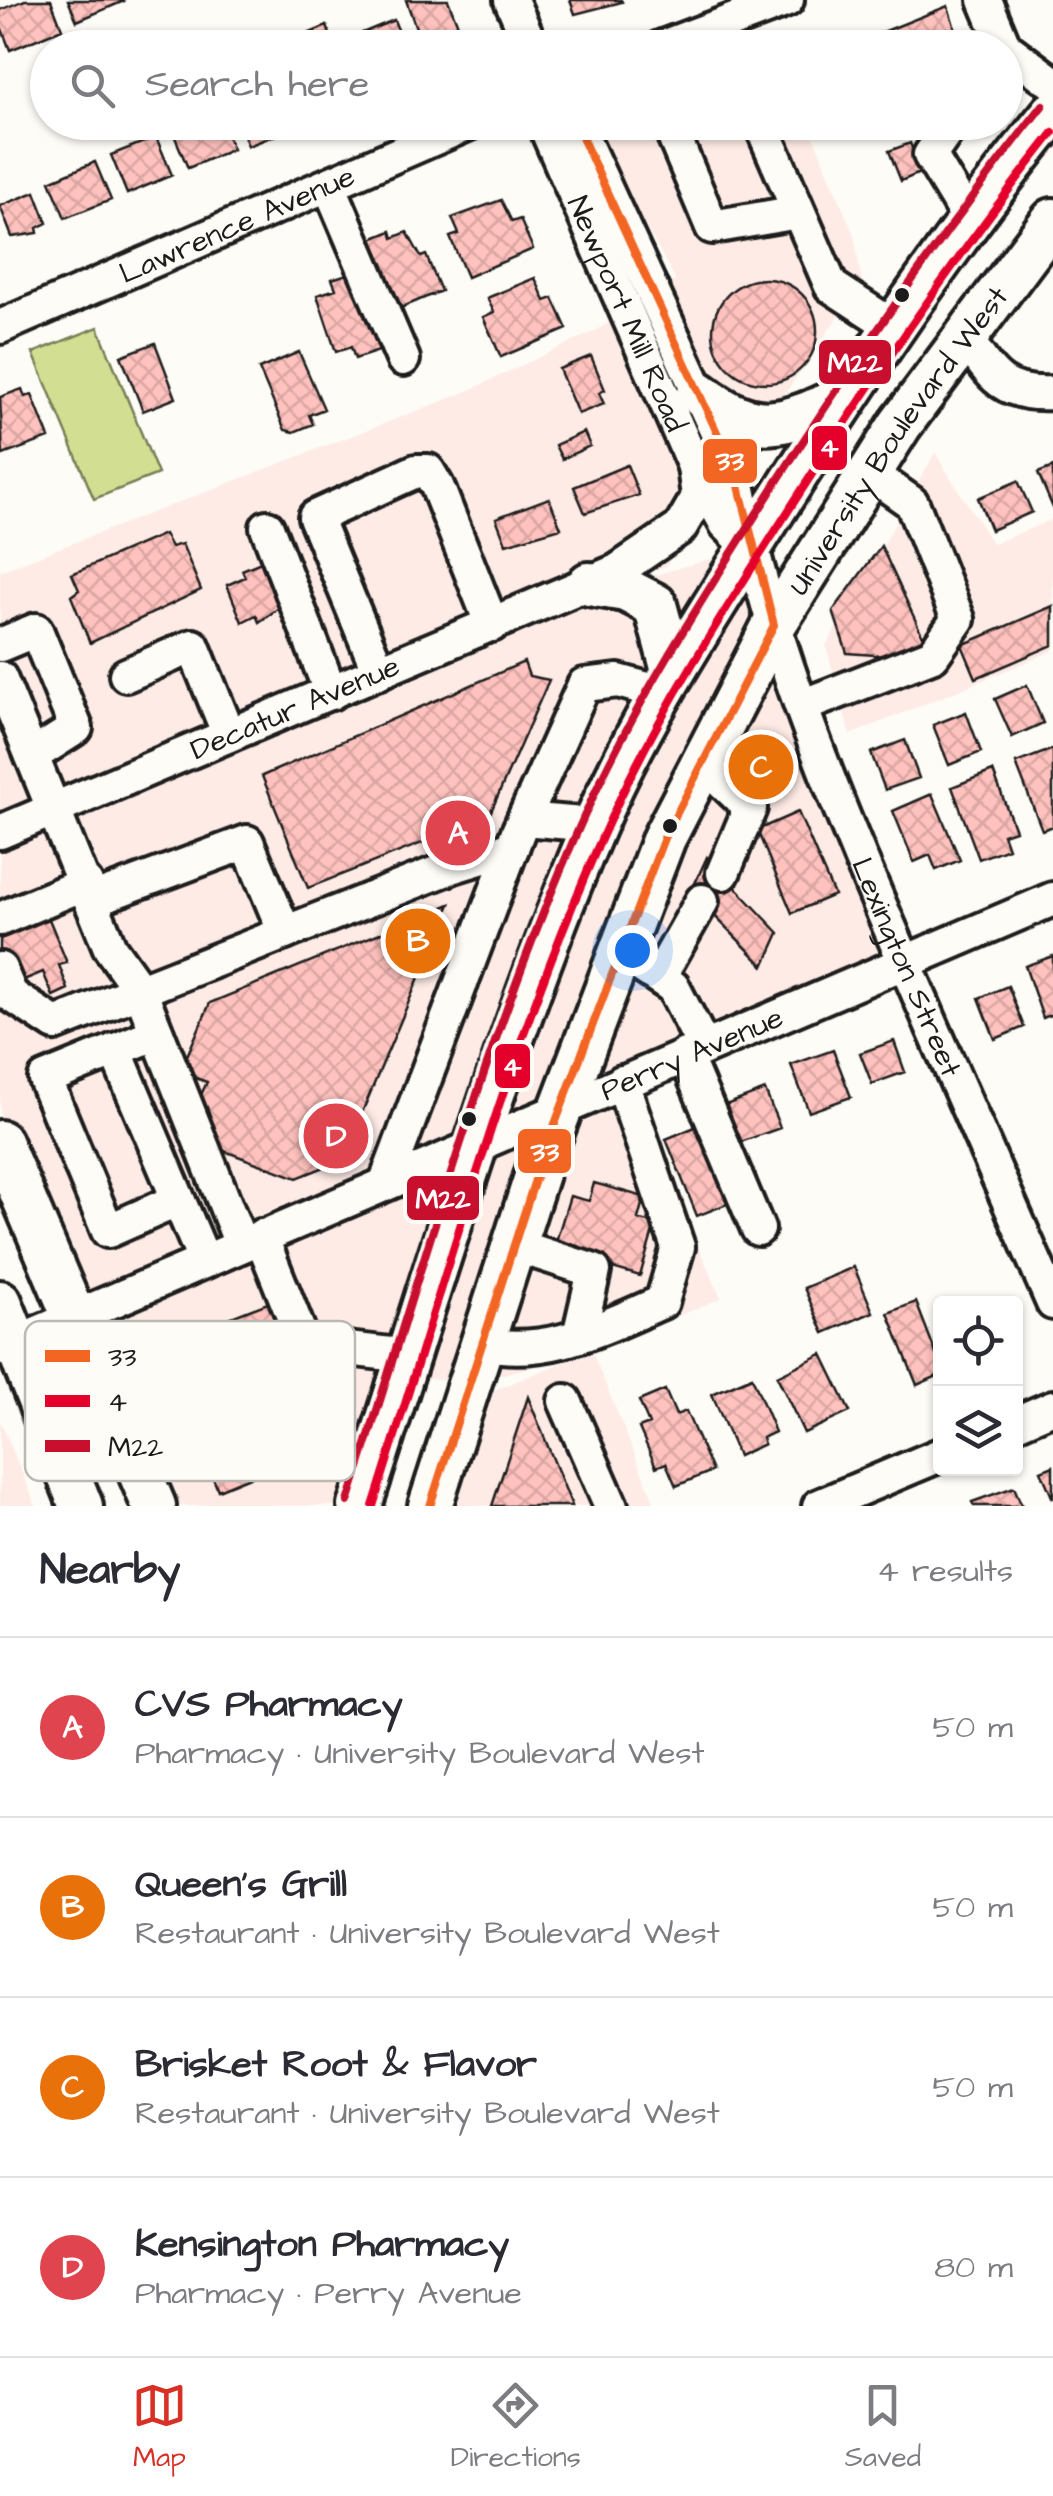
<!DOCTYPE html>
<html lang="en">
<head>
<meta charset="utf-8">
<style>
	:root { --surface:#fff; --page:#f2f2f3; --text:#2b2b33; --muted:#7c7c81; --line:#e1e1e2; --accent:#d93025 }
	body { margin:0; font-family:"Architects Daughter",sans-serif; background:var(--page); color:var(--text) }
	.controls { position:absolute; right:30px; bottom:30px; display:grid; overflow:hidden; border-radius:10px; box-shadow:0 2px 8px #0004 }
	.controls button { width:90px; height:90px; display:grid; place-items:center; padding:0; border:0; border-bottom:2px solid var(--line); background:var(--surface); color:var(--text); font:50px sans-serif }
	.you { position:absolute; left:632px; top:950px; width:35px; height:35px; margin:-25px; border:8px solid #fff; border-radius:50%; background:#1a73e8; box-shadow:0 0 0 15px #1a73e833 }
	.badge { display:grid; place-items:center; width:65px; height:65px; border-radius:50%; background:var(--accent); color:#fff; font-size:32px; font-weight:700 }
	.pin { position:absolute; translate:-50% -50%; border:5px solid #fff; box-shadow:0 2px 10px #0006 }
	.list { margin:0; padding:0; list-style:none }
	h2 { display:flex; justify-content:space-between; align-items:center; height:130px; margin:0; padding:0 40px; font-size:42px }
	h2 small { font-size:32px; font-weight:400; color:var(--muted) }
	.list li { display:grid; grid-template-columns:65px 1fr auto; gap:30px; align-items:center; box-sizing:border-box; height:180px; padding:0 40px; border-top:2px solid var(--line) }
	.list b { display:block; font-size:38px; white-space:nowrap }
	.list p { margin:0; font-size:32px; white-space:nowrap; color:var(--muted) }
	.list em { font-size:32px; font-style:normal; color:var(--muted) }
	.icon { flex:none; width:55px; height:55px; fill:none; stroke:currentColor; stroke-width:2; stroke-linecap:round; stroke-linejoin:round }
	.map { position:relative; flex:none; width:1053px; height:1506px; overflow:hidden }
	.search { position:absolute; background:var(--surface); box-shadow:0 2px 8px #0004; left:30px; right:30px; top:30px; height:110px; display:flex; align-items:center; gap:25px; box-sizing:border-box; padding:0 35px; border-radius:55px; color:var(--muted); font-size:38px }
	.sheet { height:850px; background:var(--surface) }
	nav { display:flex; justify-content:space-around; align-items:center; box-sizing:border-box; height:140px; border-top:2px solid var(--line); background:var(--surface); font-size:28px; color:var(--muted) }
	nav a { display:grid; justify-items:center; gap:5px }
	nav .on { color:var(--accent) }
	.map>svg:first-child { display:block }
</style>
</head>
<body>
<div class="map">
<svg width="1053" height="1506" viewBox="0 0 1053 1506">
	<defs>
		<pattern id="building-cross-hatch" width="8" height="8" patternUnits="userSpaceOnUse" patternTransform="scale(2.5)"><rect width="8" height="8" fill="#ffc2be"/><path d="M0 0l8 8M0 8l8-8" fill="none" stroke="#daa6a3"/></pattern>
	</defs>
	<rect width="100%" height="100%" fill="#fdfcf7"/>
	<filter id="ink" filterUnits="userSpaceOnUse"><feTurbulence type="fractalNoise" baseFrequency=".01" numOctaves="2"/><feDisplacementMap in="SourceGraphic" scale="20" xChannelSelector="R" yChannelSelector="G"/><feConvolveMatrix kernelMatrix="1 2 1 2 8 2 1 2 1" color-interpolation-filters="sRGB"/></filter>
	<g filter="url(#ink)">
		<path fill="#feebe6" d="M587 123H808L854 235 862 282 666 566 615 586 750 548 904 961 626 1082 721 1298 592 1352 656 1506H457L492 1391 581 1355 470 1382 402 1377 360 1506H154L0 1142V571L466 392 597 330 676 280Z
			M935 453 993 544 1053 519V651L850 735 826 646Z
			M0 1420 36 1506H0Z"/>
		<path fill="#d2df92" stroke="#777e57" stroke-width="2.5" d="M98 327 158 474 94 499 33 353Z"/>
		<path fill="url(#building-cross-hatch)" stroke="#1c1c1c" stroke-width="2.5" d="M25 0H51L62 29 10 50 0 24V10Z
			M68 0H123L124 1 77 21Z
			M406 0H448L467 48H435L432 41 422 45Z
			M570 0H621L622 2 575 14Z
			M948 6 961 48H843Z
			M394 20 404 45 410 48H354L350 38Z
			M327 26 335 48H278V46Z
			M191 122H222L233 149 188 168 172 130Z
			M239 122H283L286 131 248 146Z
			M156 137 172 175 127 194 111 155Z
			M910 143 922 172 901 181 889 151Z
			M95 162 111 200 65 218 50 181Z
			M35 192 47 223 37 228 38 233 12 237 0 206Z
			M501 200 512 222 520 219 533 249 467 277 450 237 459 234 452 218Z
			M391 231 393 238 407 232 421 257 426 255 441 291 398 309 369 240Z
			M353 272 379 351 355 359 351 347 336 352 317 295 336 289 332 279Z
			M535 278 545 301 553 298 567 329 501 357 483 317 494 312 487 298Z
			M713 331a52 52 0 1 1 104 0a52 52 0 1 1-104 0Z
			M155 343 176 398 143 411 121 356Z
			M299 352 324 409 309 415 313 424 294 432 285 430 259 369Z
			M591 356 605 390 599 393 604 404 578 414 559 369Z
			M22 389 25 397 32 395 49 438 3 455 0 397Z
			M584 432 590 446 562 459 555 445Z
			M627 465 639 495 585 513 574 487Z
			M1053 467V508L1038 473Z
			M1018 481 1032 512 991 530 978 498Z
			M549 498 561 528 506 544 496 518Z
			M164 534 171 547 182 544 201 590 90 643 71 596 79 590 72 574Z
			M881 546 926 643 890 656 847 653 833 611Z
			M268 559 286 603 259 622 256 615 242 622 227 585 245 577 242 570Z
			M1053 606V645L976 678 962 645Z
			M524 662 529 676 549 680 477 843 436 859 427 841 308 888 262 776Z
			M1027 685 1043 723 1012 737 995 699Z
			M966 712 981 752 949 765 933 725Z
			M905 740 919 778 885 790 871 753Z
			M1053 749V826L1042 830 1016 763Z
			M993 771 1015 830 1003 834 1008 848 979 859 952 787Z
			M932 794 960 860 936 870 930 855 914 862 893 811Z
			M798 812 834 895 792 913 757 830Z
			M707 857 779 933 764 966 691 892Z
			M450 904 342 1160 297 1178 219 1149 200 1097 207 1082 190 1076 187 1056 210 1003Z
			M49 919 67 963 59 965 68 989 53 996 43 972 14 984 0 950V939Z
			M1053 956V1014L1043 1018 1025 966Z
			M1008 986 1024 1027 995 1039 979 998Z
			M894 1041 905 1072 872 1084 860 1053Z
			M833 1050 851 1097 809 1112 791 1065Z
			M765 1090 780 1128 738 1143 723 1106Z
			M700 1125 732 1202 697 1216 666 1139Z
			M594 1183 644 1197 638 1219 655 1224 640 1276 553 1251 570 1196 589 1201Z
			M854 1267 873 1312 824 1333 804 1288Z
			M270 1302 309 1395 267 1411 229 1318Z
			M916 1302 940 1364V1375L917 1385 888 1313Z
			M822 1354 850 1412 804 1433 777 1376Z
			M752 1377 775 1432 762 1438 764 1444 738 1456 712 1394Z
			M665 1390 676 1415 686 1411 712 1471 676 1486 666 1463 656 1467 639 1428 649 1424 639 1401Z
			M528 1397 572 1506H492Z
			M252 1418 270 1461 254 1467 257 1474 218 1490 197 1440Z
			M1053 1466V1499L1041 1471Z
			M1014 1487 1022 1506H974L972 1502Z"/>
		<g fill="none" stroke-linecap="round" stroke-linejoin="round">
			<defs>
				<g id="minor">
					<path d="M511 0 532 48"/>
					<path d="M985 0 1005 48"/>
					<path d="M660 48 787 0"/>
					<path d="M1006 48 1053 83"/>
					<path id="s1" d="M549 122V135L694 466 726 524 750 548"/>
					<path id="s2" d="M575 122 736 474C764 623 821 765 880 905 937 1038 995 1171 1053 1303"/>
					<path d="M760 122 831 286 894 327"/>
					<path d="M953 122 930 155 968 218"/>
					<path d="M675 139 712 227 798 212"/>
					<path d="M329 185 403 359"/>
					<path id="s3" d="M0 327 472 122"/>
					<path d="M965 336C991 376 1002 396 1053 393"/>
					<path d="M267 527 331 693"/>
					<path d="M0 645 36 630 76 728 32 756"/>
					<path d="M379 672 315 517 416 471H428L437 486 492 625"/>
					<path d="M126 675 193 646 229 735"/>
					<path d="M0 678 110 948 140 990 241 1244"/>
					<path d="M802 706 933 655 958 619 912 503 871 474"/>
					<path d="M702 762 750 808 723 873"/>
					<path d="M524 819 594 825"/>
					<path id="s4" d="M0 832 617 571 680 528 698 497 694 466"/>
					<path d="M92 900 247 842 285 933"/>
					<path d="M0 919 86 883"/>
					<path d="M620 952 673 987 704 1047"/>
					<path d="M0 969 11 995 55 1024 454 866 512 848"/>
					<path d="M659 977 702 901"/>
					<path d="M157 1033 45 1079 108 1231 178 1200"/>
					<path d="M115 1050 204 1260"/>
					<path d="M685 1055 758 1229"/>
					<path d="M386 1182 518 832 584 685 618 681 662 693"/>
					<path d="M261 1236 304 1344 408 1356"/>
					<path d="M514 1245 594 1271 579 1336"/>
					<path d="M482 1343C548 1358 603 1327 662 1302L678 1247 622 1082"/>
					<path id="s5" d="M0 1349 1053 899"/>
					<path d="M565 1401 611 1506"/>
					<path d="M1016 1423 1053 1407"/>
					<path d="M819 1506 940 1455"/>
				</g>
				<g id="major">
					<path d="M699 393C758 439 785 425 848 395"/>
					<path d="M589 584 626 590 655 605 673 671"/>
					<path d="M0 1142 154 1506"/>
					<path d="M0 1302 81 1506"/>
					<path d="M360 1506C434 1279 500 1048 593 828 635 729 694 637 751 546 845 397 941 250 1053 113"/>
					<path id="s6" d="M430 1506 542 1158 664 838 774 625 900 425 1053 220"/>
				</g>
			</defs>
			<use href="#minor" stroke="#1c1c1c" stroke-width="40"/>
			<use href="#major" stroke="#1c1c1c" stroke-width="50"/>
			<use href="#minor" stroke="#fdfcf7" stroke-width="32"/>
			<use href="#major" stroke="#fdfcf7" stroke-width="42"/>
			<defs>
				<path id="bus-1" d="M430 1506 542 1158 664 838 774 625 736 474 575 122"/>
				<path id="bus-2" d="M373 1506C449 1269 514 1021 621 796 666 702 722 615 778 527 864 392 953 259 1053 133"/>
				<path id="bus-3" d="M348 1502C425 1263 491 1014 598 786 643 691 701 602 757 513 846 372 940 235 1043 105"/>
			</defs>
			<use href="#bus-1" stroke="#fdfcf7" stroke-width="15"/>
			<use href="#bus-2" stroke="#fdfcf7" stroke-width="15"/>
			<use href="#bus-3" stroke="#fdfcf7" stroke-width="15"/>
			<use href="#bus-1" stroke="#f26522" stroke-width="8"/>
			<use href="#bus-2" stroke="#e4002b" stroke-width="8"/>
			<use href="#bus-3" stroke="#c8102e" stroke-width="8"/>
		</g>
	</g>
	<g fill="#1c1c1c" stroke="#fdfcf7" stroke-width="4">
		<circle cx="902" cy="295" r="9"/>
		<circle cx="670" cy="826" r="9"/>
		<circle cx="469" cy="1119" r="9"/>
	</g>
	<g text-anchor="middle" stroke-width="9" stroke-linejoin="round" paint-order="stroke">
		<g font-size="30" fill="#1c1c1c" stroke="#fdfcf7">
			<text dy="10" stroke="none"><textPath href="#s3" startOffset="258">Lawrence Avenue</textPath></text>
			<text dy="10" stroke="none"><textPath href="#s1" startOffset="208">Newport Mill Road</textPath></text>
			<text dy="10" stroke="none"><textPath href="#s6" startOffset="1170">University Boulevard West</textPath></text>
			<text dy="10" stroke="none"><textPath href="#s4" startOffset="320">Decatur Avenue</textPath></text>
			<text dy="10" stroke="none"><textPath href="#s2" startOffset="910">Lexington Street</textPath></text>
			<text dy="10" stroke="none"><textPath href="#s5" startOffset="752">Perry Avenue</textPath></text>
		</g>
	</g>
	<rect x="25" y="1321" width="330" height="160" rx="15" fill="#fdfcf7" stroke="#bab9b5" stroke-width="2.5"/>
	<rect x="45" y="1350" width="45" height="12" fill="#f26522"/>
	<rect x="45" y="1395" width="45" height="12" fill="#e4002b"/>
	<rect x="45" y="1440" width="45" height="12" fill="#c8102e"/>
	<g font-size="28" fill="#1c1c1c">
		<text x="108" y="1366">33</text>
		<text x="108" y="1411">4</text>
		<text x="108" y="1456">M22</text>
	</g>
	<g stroke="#fdfcf7" stroke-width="4">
		<rect x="817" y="338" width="76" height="48" rx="10" fill="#c8102e"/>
		<rect x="810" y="424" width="39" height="48" rx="10" fill="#e4002b"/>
		<rect x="701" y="437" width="58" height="48" rx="10" fill="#f26522"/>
		<rect x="493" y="1042" width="39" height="48" rx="10" fill="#e4002b"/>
		<rect x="516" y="1127" width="57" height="48" rx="10" fill="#f26522"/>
		<rect x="405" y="1174" width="76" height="48" rx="10" fill="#c8102e"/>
	</g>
	<g font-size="28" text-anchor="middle" font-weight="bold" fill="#fff">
		<text x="855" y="372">M22</text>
		<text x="829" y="457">4</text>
		<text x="730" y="470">33</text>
		<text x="512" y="1076">4</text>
		<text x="545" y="1161">33</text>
		<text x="443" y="1208">M22</text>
	</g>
</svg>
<div class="controls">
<button><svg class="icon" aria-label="locate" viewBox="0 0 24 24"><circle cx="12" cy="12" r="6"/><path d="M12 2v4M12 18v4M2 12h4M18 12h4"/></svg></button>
<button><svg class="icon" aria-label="layers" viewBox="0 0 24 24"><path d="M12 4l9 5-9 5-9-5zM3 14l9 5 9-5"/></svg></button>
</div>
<div class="you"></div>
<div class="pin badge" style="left:458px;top:833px;background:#e0444e">A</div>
<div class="pin badge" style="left:418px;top:941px;background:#e8710a">B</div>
<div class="pin badge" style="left:761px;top:767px;background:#e8710a">C</div>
<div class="pin badge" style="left:336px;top:1136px;background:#e0444e">D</div>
<div class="search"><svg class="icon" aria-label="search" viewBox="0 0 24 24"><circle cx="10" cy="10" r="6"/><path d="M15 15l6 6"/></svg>Search here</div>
</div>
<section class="sheet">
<h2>Nearby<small>4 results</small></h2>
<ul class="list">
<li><span class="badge" style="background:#e0444e">A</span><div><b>CVS Pharmacy</b><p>Pharmacy · University Boulevard West</p></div><em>50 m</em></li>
<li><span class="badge" style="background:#e8710a">B</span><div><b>Queen's Grill</b><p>Restaurant · University Boulevard West</p></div><em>50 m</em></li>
<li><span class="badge" style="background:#e8710a">C</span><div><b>Brisket Root &amp; Flavor</b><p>Restaurant · University Boulevard West</p></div><em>50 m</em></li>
<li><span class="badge" style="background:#e0444e">D</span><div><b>Kensington Pharmacy</b><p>Pharmacy · Perry Avenue</p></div><em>80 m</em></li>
</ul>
</section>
<nav>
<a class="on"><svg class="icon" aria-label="map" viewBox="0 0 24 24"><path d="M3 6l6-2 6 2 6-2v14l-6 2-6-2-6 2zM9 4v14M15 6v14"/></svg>Map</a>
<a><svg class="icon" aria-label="directions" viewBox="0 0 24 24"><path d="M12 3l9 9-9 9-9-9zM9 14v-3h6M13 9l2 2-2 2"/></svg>Directions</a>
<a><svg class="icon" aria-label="saved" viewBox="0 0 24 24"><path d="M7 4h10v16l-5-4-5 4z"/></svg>Saved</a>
</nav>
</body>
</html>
